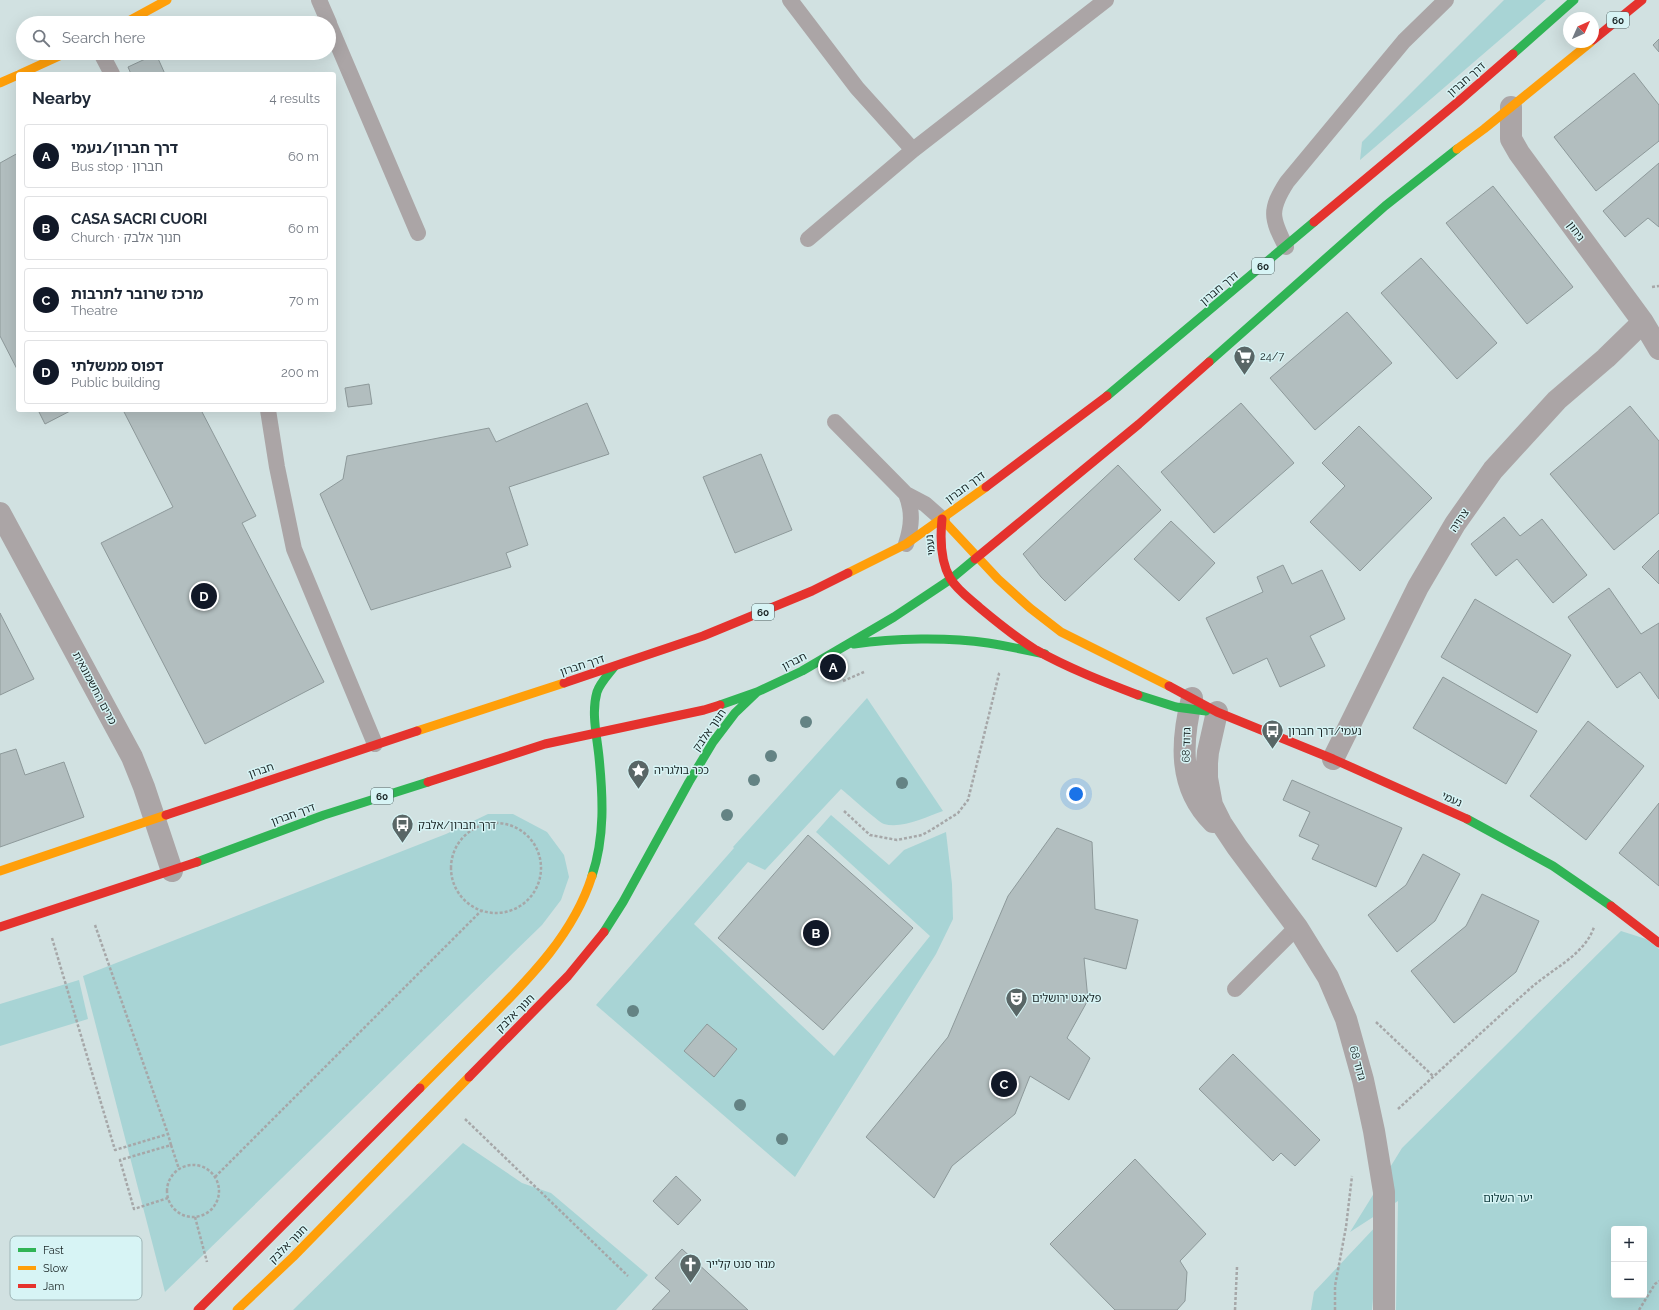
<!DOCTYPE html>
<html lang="en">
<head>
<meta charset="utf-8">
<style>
	:root { --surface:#fff; --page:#f2f2f3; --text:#1f2937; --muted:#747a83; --line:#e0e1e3; --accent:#111827 }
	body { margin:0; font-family:Raleway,"Noto Sans Hebrew",sans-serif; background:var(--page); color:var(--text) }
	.controls { position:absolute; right:12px; bottom:12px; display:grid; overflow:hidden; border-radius:4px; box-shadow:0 4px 16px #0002 }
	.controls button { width:36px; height:36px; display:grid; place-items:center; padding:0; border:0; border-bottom:1px solid var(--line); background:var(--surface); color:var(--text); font:20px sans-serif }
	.compass { position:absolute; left:1563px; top:12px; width:36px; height:36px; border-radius:50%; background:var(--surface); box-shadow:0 4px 16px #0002; rotate:45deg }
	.you { position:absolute; left:1076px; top:794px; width:14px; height:14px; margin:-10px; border:3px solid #fff; border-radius:50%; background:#1a73e8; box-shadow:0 0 0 6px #1a73e833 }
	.badge { display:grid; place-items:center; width:26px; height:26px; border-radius:50%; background:var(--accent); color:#fff; font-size:13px; font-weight:700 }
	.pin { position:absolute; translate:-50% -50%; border:2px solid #fff; box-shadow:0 1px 4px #0006 }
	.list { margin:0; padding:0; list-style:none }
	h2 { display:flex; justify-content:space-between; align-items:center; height:52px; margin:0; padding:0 16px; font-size:17px }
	h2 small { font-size:13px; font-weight:400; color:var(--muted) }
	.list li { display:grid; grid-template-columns:26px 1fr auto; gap:12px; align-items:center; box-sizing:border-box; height:64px; margin:0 8px 8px; padding:0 8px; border:1px solid var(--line); border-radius:4px }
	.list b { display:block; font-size:15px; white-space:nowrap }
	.list p { margin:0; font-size:13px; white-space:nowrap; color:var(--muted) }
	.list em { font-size:13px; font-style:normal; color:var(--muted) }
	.icon { flex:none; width:22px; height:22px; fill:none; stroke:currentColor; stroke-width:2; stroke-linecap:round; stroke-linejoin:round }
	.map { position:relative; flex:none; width:1659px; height:1310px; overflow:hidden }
	.search { position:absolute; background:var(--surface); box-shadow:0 4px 16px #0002; left:16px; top:16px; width:320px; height:44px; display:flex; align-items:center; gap:10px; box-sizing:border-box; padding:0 14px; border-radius:22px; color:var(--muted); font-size:15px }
	.panel { position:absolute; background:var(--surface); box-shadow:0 4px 16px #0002; left:16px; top:72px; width:320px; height:340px; border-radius:4px }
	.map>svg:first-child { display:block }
</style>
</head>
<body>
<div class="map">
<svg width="1659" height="1310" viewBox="0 0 1659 1310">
	<rect width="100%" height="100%" fill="#d1e1e1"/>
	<path fill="#a8d4d5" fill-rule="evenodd" d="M1504 0H1546L1360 160 1362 142Z
		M867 698 943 811C926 817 902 829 884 824 877 821 849 795 841 789L765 870 748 862 694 924 834 1056 930 936 816 832 831 815 889 865 904 850 946 832 952 884 953 919 936 954 795 1177 596 1005 734 848 733 847Z
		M488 814H513L547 832 564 855 569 877 561 900 542 925 165 1292 83 976 446 834Z
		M1621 931 1646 939 1659 949V1310H1396L1398 1201 1350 1232 1402 1148ZM1614 1229H1644V1295H1614Z
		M79 980 88 1019 0 1046V1004Z
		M463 1143 522 1183 551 1193 648 1275 616 1310H293Z
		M1380 1222 1372 1310H1311L1314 1292Z"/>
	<path fill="#b2bebf" stroke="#8d999a" d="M1659 39V52L1653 45Z
		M156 54 165 74H131L128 67Z
		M1634 73 1659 105V141L1596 191 1554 137Z
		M18 153V371L0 336V163Z
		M1659 163V227L1648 218 1625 237 1603 211Z
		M1493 186 1573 287 1527 324 1446 223Z
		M1421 258 1497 343 1457 379 1381 293Z
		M1347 312 1392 363 1315 430 1270 378Z
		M369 384 372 404 348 407 345 388Z
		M587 403 609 454 509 487 528 545 506 553 511 567 371 610 320 494 343 479 347 456 489 428 496 442Z
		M1241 403 1294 463 1214 533 1161 472Z
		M1630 406 1659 441V513L1614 550 1550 474Z
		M38 410H72L45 424Z
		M123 410H201L256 516 242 523 324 682 205 744 101 543 173 507Z
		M1359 426 1432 498 1360 571 1310 522 1345 486 1322 463Z
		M761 454 792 530 735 553 703 477Z
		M1118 465 1161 510 1065 601 1041 577 1023 554Z
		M1504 517 1520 536 1542 519 1587 575 1553 603 1517 559 1496 576 1471 544Z
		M1171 521 1215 563 1179 601 1134 559Z
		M1659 550V584L1642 567Z
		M1283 565 1292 584 1322 570 1345 619 1310 636 1325 666 1280 687 1267 658 1233 674 1206 618 1263 592 1257 577Z
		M1609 588 1641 634 1659 623V699L1640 672 1617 688 1568 617Z
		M1475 599 1571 655 1537 713 1441 657Z
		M0 613 34 679 0 695Z
		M1443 677 1537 731 1506 784 1413 728Z
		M1588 721 1644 766 1586 840 1530 796Z
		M16 749 25 775 64 762 84 817 0 847V754Z
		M1292 780 1402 828 1376 887 1312 859 1319 845 1299 836 1310 812 1283 800Z
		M1659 803V886L1619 853Z
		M1057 828 1092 842 1095 909 1138 920 1126 969 1084 958 1088 1000 1067 1038 1090 1058 1069 1100 1030 1076 1015 1114 952 1166 934 1198 866 1137 948 1037 1008 896Z
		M808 835 913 928 823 1030 718 938Z
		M1423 854 1460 874 1435 921 1397 952 1368 915 1406 885Z
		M1482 894 1539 921 1516 972 1454 1023 1411 971 1466 926Z
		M707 1024 737 1049 714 1077 684 1051Z
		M1233 1054 1320 1140 1295 1166 1281 1153 1273 1161 1199 1089Z
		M1135 1159 1206 1234 1180 1261 1187 1272 1185 1301 1177 1310H1115L1050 1244Z
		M676 1176 701 1200 678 1225 653 1201Z
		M682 1249 748 1310H652L670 1291 655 1278Z"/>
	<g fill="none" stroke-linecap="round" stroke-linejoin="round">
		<path stroke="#a6a7a8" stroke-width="2.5" stroke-dasharray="3 2" stroke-linecap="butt" d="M1652 287 1659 286
			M843 681 864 672
			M844 811 870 835 897 840 922 835 931 830 958 813 968 800 999 674 997 673
			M451 868a45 45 0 1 1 90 0a45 45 0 1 1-90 0Z
			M95 925 168 1134
			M52 938 115 1150 168 1134 171 1145 120 1160 134 1209 168 1198
			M1376 1022 1433 1076
			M1398 1109C1443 1068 1488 1026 1533 986 1554 968 1585 954 1594 927
			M465 1119 628 1276
			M171 1145 179 1169
			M167 1191a26 26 0 1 1 52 0a26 26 0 1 1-52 0Z
			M215 1177 481 911
			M195 1217 207 1262
			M1235 1310 1237 1267
			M1335 1310V1286L1346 1227 1352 1176
			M1639 1310 1655 1284 1659 1281"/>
		<path stroke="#aba5a6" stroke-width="16" d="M319 0 329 23
			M790 0 857 88 913 150
			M329 24 418 233
			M101 53 112 74
			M808 239 913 150 1106 0
			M1286 247C1271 218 1269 210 1287 182L1404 41 1446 0
			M268 410 277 467 294 549 375 744
			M835 422 906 494 925 504 942 519
			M906 544C912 526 913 511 906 494
			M1235 989 1297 927"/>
		<path stroke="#aba5a6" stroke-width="22" d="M1511 107V139L1519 153 1643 322 1659 349
			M0 513 132 757 144 787 172 871
			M1192 698C1181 742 1178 787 1213 822
			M1217 712 1208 752 1207 763V778L1212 805 1221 823 1237 847 1297 927 1328 977 1346 1019 1363 1080 1374 1131 1384 1192V1310
			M1333 759 1418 587 1455 524 1493 470 1557 400 1606 358 1643 322"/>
		<path stroke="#30b455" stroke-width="9" d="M1513 54 1574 0
			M1209 362 1385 206 1457 149
			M1107 396 1314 222
			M854 644C893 638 949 637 988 643 1007 646 1026 650 1045 654
			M1138 695 1176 707 1206 711
			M720 705 757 692 802 671 894 617 951 579 975 559
			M1467 819 1553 866 1611 906
			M197 862 324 815 428 782
			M592 876C605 837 603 797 599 757 597 736 591 713 597 692 600 683 608 675 614 667
			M604 932 623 902 689 782 713 742 735 713 757 692"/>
		<path stroke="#ff9f0a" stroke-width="9" d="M125 23 167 0
			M20 74 66 53
			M0 83 18 75
			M1457 149 1484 129 1591 42
			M942 519 998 579 1030 608 1061 632 1169 686
			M848 573 906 544 986 487
			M417 731 564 683
			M0 871 166 815
			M420 1088C443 1065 466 1042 489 1019 531 977 574 933 592 876
			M237 1310 293 1257 469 1077"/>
		<path stroke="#e5322d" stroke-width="9" d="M1593 40 1642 0
			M1314 222 1459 101 1513 54
			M986 487 1107 396
			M942 519C940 539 940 560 950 578 957 590 970 599 980 608 998 623 1016 638 1036 650 1068 668 1104 682 1138 695
			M975 559 1139 424 1209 362
			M564 683 703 636 812 591 848 573
			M1169 686 1217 712 1333 759 1467 819
			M428 782 545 744 704 710 720 705
			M166 815 417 731
			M1611 906 1659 943
			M0 927 197 862
			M469 1077 568 976 604 932
			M198 1310 420 1088"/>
	</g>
	<g fill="#648384">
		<circle cx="806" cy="722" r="6"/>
		<circle cx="771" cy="756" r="6"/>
		<circle cx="754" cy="780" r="6"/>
		<circle cx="902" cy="783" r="6"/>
		<circle cx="727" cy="815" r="6"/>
		<circle cx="633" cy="1011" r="6"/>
		<circle cx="740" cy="1105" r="6"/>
		<circle cx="782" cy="1139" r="6"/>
	</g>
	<defs>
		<symbol id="supermarket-pin" viewBox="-11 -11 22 30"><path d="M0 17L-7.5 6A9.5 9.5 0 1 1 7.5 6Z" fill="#596666" stroke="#d7f4f5"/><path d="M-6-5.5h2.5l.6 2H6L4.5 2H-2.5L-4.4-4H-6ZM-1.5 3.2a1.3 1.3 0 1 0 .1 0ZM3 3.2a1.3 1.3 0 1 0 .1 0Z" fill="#fff"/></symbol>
		<symbol id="bus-pin" viewBox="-11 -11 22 30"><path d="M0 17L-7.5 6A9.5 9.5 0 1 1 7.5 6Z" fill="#596666" stroke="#d7f4f5"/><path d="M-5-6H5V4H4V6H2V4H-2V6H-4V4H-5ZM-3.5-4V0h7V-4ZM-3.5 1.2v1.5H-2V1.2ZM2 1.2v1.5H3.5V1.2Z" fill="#fff"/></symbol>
		<symbol id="sight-pin" viewBox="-11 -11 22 30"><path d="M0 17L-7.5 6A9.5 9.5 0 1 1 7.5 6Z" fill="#596666" stroke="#d7f4f5"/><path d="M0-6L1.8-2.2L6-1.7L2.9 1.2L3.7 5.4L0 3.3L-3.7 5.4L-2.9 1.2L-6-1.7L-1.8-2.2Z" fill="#fff"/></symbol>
		<symbol id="theatre-pin" viewBox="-11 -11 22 30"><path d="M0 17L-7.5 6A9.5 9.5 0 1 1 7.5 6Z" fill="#596666" stroke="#d7f4f5"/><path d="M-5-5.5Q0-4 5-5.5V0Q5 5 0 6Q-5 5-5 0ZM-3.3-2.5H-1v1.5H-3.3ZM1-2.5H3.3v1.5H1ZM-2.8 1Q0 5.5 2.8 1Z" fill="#fff"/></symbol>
		<symbol id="church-pin" viewBox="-11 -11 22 30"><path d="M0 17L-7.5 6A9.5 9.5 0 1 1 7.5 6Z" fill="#596666" stroke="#d7f4f5"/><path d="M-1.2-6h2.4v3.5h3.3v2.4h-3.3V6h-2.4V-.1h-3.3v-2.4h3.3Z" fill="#fff"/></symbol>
	</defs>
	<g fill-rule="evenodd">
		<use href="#supermarket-pin" x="1232" y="344" width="25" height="34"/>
		<use href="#bus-pin" x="1260" y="718" width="25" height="34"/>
		<use href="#sight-pin" x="626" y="758" width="25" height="34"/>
		<use href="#bus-pin" x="390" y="812" width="25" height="34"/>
		<use href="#theatre-pin" x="1004" y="986" width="25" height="34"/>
		<use href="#church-pin" x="678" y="1252" width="25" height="34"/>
	</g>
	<g text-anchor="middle" stroke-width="3" stroke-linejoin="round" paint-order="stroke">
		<g fill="#d7f4f5" stroke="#516262" stroke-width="1">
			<rect x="1607" y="12" width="22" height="16" rx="3"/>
			<rect x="1252" y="258" width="22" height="16" rx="3"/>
			<rect x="752" y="604" width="22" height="16" rx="3"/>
			<rect x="371" y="788" width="22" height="16" rx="3"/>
		</g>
		<g font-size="10" font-weight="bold" fill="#182323">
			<text x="1618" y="24">60</text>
			<text x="1263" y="270">60</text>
			<text x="763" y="616">60</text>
			<text x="382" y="800">60</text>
		</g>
		<g font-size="11" fill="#182323" stroke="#d7f4f5">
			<text transform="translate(1466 79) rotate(-41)" y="4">דרך חברון</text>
			<text transform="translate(1576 231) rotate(54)" y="4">גיחון</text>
			<text transform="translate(1219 288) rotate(-40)" y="4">דרך חברון</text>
			<text transform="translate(965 487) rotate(-36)" y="4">דרך חברון</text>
			<text transform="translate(1459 520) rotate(-56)" y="4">צרויה</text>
			<text transform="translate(930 545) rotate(-96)" y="4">נעמי</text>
			<text transform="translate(794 661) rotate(-27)" y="4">חברון</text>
			<text transform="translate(582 665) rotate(-18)" y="4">דרך חברון</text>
			<text transform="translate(95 688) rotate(62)" y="4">מרים החשמונאית</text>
			<text transform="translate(709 730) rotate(-55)" y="4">חנוך אלבק</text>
			<text transform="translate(1186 745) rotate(-88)" y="4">גדוד 68</text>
			<text transform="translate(261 770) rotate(-19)" y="4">חברון</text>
			<text transform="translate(1452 799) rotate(24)" y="4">נעמי</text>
			<text transform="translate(293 814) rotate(-20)" y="4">דרך חברון</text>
			<text transform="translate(515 1013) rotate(-45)" y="4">חנוך אלבק</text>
			<text transform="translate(1358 1063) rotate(75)" y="4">גדוד 68</text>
			<text transform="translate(288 1244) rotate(-45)" y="4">חנוך אלבק</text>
		</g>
		<g font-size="11" fill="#182323" stroke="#d7f4f5" text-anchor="start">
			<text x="1260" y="360">24/7</text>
			<text x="1288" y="735">נעמי/דרך חברון</text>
			<text x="654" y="774">ככר בולגריה</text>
			<text x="418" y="829">דרך חברון/אלבק</text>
			<text x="1032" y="1002">פלאנט ירושלים</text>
			<text x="706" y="1268">מנזר סנט קלייר</text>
		</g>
		<g font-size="11" fill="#0b3638" stroke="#d7f4f5">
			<text x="1508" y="1202">יער השלום</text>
		</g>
	</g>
	<rect x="10" y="1236" width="132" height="64" rx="6" fill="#d7f4f5" stroke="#9eb5b6" stroke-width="1"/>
	<rect x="18" y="1248" width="18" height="4" fill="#30b455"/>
	<rect x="18" y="1266" width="18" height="4" fill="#ff9f0a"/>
	<rect x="18" y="1284" width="18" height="4" fill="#e5322d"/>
	<g font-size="11" fill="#182323">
		<text x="43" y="1254">Fast</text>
		<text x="43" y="1272">Slow</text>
		<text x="43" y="1290">Jam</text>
	</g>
</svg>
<div class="controls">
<button>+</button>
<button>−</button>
</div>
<svg class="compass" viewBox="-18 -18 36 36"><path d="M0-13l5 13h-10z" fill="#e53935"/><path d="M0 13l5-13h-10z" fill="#747a83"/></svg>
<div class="you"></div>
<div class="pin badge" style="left:833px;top:667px">A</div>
<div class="pin badge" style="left:816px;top:933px">B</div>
<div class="pin badge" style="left:1004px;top:1084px">C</div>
<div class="pin badge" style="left:204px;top:596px">D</div>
<div class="search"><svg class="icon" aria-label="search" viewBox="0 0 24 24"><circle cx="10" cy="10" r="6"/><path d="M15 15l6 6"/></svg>Search here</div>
<section class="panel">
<h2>Nearby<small>4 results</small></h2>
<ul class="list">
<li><span class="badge">A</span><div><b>דרך חברון/נעמי</b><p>Bus stop · חברון</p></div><em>60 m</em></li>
<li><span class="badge">B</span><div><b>CASA SACRI CUORI</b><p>Church · חנוך אלבק</p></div><em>60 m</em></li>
<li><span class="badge">C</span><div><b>מרכז שרובר לתרבות</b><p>Theatre</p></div><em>70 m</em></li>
<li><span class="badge">D</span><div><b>דפוס ממשלתי</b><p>Public building</p></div><em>200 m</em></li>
</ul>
</section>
</div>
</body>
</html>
